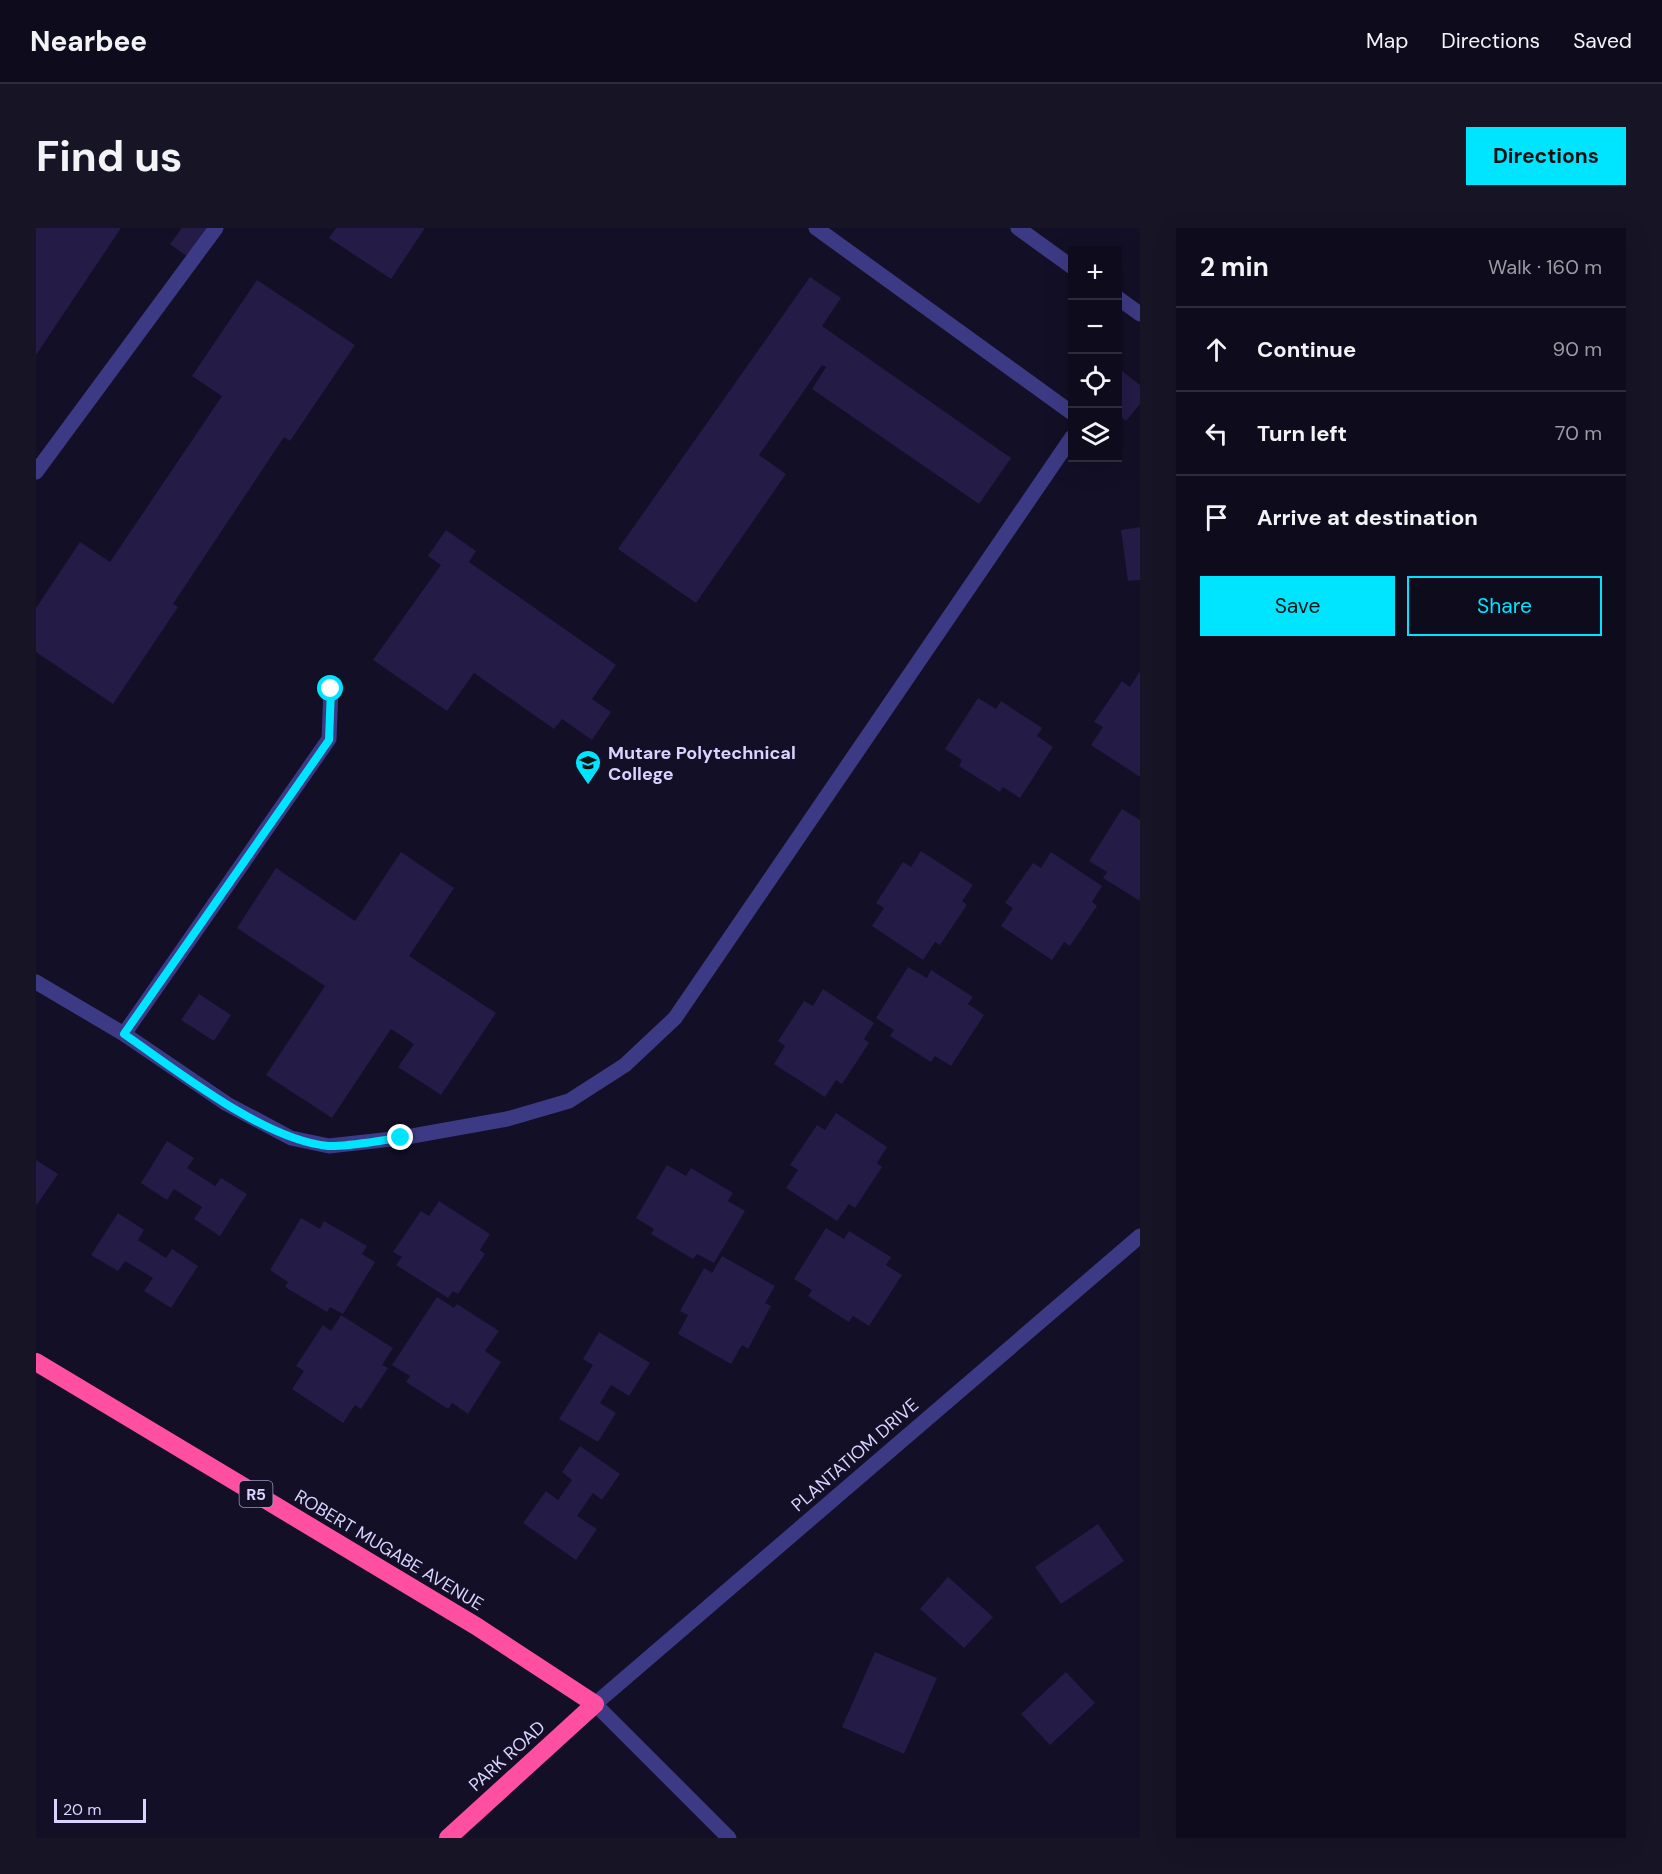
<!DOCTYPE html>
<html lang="en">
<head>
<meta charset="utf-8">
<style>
	:root { --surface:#0e0b1c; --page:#171425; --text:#f1f3f6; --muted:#9b9ba3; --line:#2e2b3b; --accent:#00e5ff }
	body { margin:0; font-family:"DM Sans",sans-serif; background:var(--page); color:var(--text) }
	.controls { position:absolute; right:18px; top:18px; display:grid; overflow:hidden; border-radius:0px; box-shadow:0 6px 24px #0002 }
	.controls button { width:54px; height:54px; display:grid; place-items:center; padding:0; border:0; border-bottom:2px solid var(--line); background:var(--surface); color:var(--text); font:30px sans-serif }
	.scale { position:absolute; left:18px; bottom:15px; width:92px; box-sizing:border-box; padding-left:6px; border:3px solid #d9d4ff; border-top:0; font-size:16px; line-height:21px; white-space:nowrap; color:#d9d4ff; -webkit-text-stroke:4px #130f26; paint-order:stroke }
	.stop { position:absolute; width:18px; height:18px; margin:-14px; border:4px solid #00e5ff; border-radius:50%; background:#fff }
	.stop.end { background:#00e5ff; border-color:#fff; box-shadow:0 2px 6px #0008 }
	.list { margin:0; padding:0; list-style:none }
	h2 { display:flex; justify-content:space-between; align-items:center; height:78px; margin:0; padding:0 24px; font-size:26px }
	h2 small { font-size:20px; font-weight:400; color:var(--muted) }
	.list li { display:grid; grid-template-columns:39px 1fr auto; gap:18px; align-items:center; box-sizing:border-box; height:84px; padding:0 24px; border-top:2px solid var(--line) }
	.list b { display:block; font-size:22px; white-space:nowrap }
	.list em { font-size:20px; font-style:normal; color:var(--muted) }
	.actions { display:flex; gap:12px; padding:18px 24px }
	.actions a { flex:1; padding:14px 0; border:2px solid var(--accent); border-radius:0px; text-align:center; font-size:21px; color:var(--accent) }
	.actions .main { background:var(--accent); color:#111 }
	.icon { flex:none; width:33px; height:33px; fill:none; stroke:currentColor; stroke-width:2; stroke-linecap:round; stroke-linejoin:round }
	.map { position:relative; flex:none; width:1104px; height:1610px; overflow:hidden; border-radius:0px }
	header { display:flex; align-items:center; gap:36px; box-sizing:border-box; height:84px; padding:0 30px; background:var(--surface); border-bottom:2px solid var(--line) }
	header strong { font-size:28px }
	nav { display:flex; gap:33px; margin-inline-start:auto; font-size:21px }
	.intro { display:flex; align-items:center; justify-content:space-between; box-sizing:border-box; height:144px; padding:0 36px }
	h1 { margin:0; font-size:42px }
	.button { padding:15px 27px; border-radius:0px; background:var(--accent); color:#111; font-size:21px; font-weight:700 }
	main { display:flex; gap:36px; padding:0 36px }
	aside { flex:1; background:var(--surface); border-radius:0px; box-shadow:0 6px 24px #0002 }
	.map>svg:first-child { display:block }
</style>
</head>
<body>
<header>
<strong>Nearbee</strong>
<nav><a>Map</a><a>Directions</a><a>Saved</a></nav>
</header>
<div class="intro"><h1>Find us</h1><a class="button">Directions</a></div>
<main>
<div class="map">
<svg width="1104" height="1610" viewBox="0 0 1104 1610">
	<rect width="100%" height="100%" fill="#130f26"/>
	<path fill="#241b47" d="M0 0H85L0 127Z
		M146 0H179L156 32 134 16Z
		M300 0H389L355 51 293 10Z
		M774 49 805 70 786 98 975 230 943 276 776 161 790 139 786 137 723 227 750 246 660 375 582 321Z
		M221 52 319 117 254 213 248 209 137 376 142 379 77 476 0 424V380L44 314 74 334 186 168 156 148Z
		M1082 140 1104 157V176L1090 193 1082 186Z
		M1104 299V352L1092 353 1085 302Z
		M410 302 440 323 433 334 580 437 556 471 575 484 556 512 526 491 518 501 438 445 411 483 337 432 405 337 392 328Z
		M1104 443V549L1055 517 1067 499 1058 494 1086 453 1094 459Z
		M942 470 960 481 965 473 1006 500 1001 508 1017 519 984 570 967 559 964 564 923 538 926 532 909 521Z
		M1086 581 1104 592V673L1067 650 1071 644 1053 633Z
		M885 623 937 657 926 673 931 677 904 717 899 714 887 732 836 698 848 680 840 675 867 634 875 639Z
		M365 624 418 660 373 728 460 785 405 867 362 839 378 816 355 801 296 890 230 847 289 758 201 700 240 640 319 693Z
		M1015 624 1066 658 1056 674 1061 678 1034 718 1028 714 1016 732 965 698 977 680 969 675 997 635 1005 640Z
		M872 739 891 750 895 742 937 769 932 776 948 787 915 838 899 828 895 834 854 808 858 802 840 790Z
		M787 761 838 795 828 811 833 815 806 856 800 852 789 869 738 836 749 818 742 813 768 773 777 778Z
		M163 766 195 787 178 813 145 792Z
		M800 885 851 919 841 935 846 939 819 980 813 976 801 993 750 960 762 942 754 937 781 897 789 902Z
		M131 913 158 930 151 940 179 958 185 950 211 966 184 1008 158 991 166 979 138 961 131 972 105 955Z
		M0 932 22 946 0 978Z
		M631 937 650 948 655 940 697 965 692 973 709 983 678 1035 661 1026 657 1031 615 1006 618 1001 600 990Z
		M403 973 454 1006 444 1022 449 1026 422 1066 417 1063 412 1070 360 1037 366 1029 357 1024 385 983 393 988Z
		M82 985 108 1002 102 1012 130 1030 136 1021 162 1038 135 1080 108 1063 117 1050 89 1033 82 1043 55 1027Z
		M265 990 284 1001 288 993 331 1018 326 1026 339 1034 307 1086 294 1079 291 1084 249 1059 252 1054 234 1042Z
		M790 1000 808 1011 813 1003 855 1029 850 1037 866 1047 833 1098 817 1088 813 1094 772 1068 776 1062 758 1051Z
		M686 1028 739 1058 729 1075 735 1078 712 1121 706 1117 695 1136 642 1106 652 1087 644 1083 668 1040 676 1045Z
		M401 1069 418 1080 421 1076 463 1103 449 1123 465 1134 432 1186 416 1175 412 1181 370 1154 374 1148 356 1137Z
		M305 1087 357 1120 346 1137 352 1140 325 1181 319 1177 307 1195 256 1161 268 1143 260 1138 287 1097 295 1103Z
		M563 1104 614 1135 593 1168 575 1157 564 1175 580 1185 562 1214 523 1191 557 1137 547 1131Z
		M544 1218 584 1246 566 1272 557 1265 541 1288 561 1301 540 1332 487 1295 510 1263 522 1272 536 1252 526 1244Z
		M1062 1296 1088 1333 1025 1376 999 1339Z
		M912 1349 957 1389 928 1420 884 1381Z
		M839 1424 901 1450 868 1526 806 1499Z
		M1030 1444 1059 1475 1014 1517 985 1486Z"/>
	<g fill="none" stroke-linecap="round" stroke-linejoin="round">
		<path stroke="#3d3a85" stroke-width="15" d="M780 0 1036 185
			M982 0 1036 39
			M1082 70 1104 86
			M0 244 180 0
			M0 754 88 806 191 876 255 910 293 918 365 910 471 891 533 873 589 837 639 790 1036 209
			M88 806 293 511 295 461
			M693 1610 559 1476 1104 1008"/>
		<path stroke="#ff4fa3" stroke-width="18" d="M0 1134 440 1398 559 1476 412 1610"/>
	</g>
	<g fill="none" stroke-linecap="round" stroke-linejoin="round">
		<path stroke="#00e5ff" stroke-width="8" d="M295 461 293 512 88 806C142 843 228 912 292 918 311 919 345 912 365 910"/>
	</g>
	<defs>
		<symbol id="university-pin" viewBox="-11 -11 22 30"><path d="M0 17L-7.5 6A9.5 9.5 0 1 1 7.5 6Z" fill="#00e5ff" stroke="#130f26"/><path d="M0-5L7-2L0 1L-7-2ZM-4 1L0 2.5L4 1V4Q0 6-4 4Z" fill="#111"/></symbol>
	</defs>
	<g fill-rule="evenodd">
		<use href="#university-pin" x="537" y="520" width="30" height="40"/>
	</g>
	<g text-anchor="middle" stroke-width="6" stroke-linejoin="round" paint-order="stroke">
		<rect fill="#130f26" stroke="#9e99be" stroke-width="1.5" x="203.5" y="1253" width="33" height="26" rx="4.5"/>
		<g font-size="16" font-weight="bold" fill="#d9d4ff">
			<text x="220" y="1272">R5</text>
		</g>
		<g font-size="18" font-weight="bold" fill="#d9d4ff" stroke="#130f26" text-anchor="start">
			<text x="572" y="531">Mutare Polytechnical<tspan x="572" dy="21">College</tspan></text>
		</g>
		<g font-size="18" fill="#d9d4ff" stroke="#130f26">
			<text transform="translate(819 1227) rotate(-41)" y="6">PLANTATIOM DRIVE</text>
			<text transform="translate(353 1322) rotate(31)" y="6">ROBERT MUGABE AVENUE</text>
			<text transform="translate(471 1528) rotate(-42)" y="6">PARK ROAD</text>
		</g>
	</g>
</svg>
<div class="controls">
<button>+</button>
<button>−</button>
<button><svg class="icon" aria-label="locate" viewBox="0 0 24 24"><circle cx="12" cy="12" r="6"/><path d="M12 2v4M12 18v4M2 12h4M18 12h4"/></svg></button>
<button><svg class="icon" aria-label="layers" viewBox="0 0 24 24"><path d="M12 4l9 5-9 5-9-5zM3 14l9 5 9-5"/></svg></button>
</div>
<div class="scale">20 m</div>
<div class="stop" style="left:295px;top:461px"></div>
<div class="stop end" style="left:365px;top:910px"></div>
</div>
<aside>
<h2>2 min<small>Walk · 160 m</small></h2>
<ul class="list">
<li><svg class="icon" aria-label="ahead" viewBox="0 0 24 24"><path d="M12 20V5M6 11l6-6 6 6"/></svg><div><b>Continue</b></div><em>90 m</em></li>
<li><svg class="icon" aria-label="left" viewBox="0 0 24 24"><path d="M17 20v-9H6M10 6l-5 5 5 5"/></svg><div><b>Turn left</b></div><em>70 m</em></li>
<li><svg class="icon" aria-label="arrive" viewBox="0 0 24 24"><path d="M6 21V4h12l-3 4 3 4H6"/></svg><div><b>Arrive at destination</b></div></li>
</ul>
<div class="actions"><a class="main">Save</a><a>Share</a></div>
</aside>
</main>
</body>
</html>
